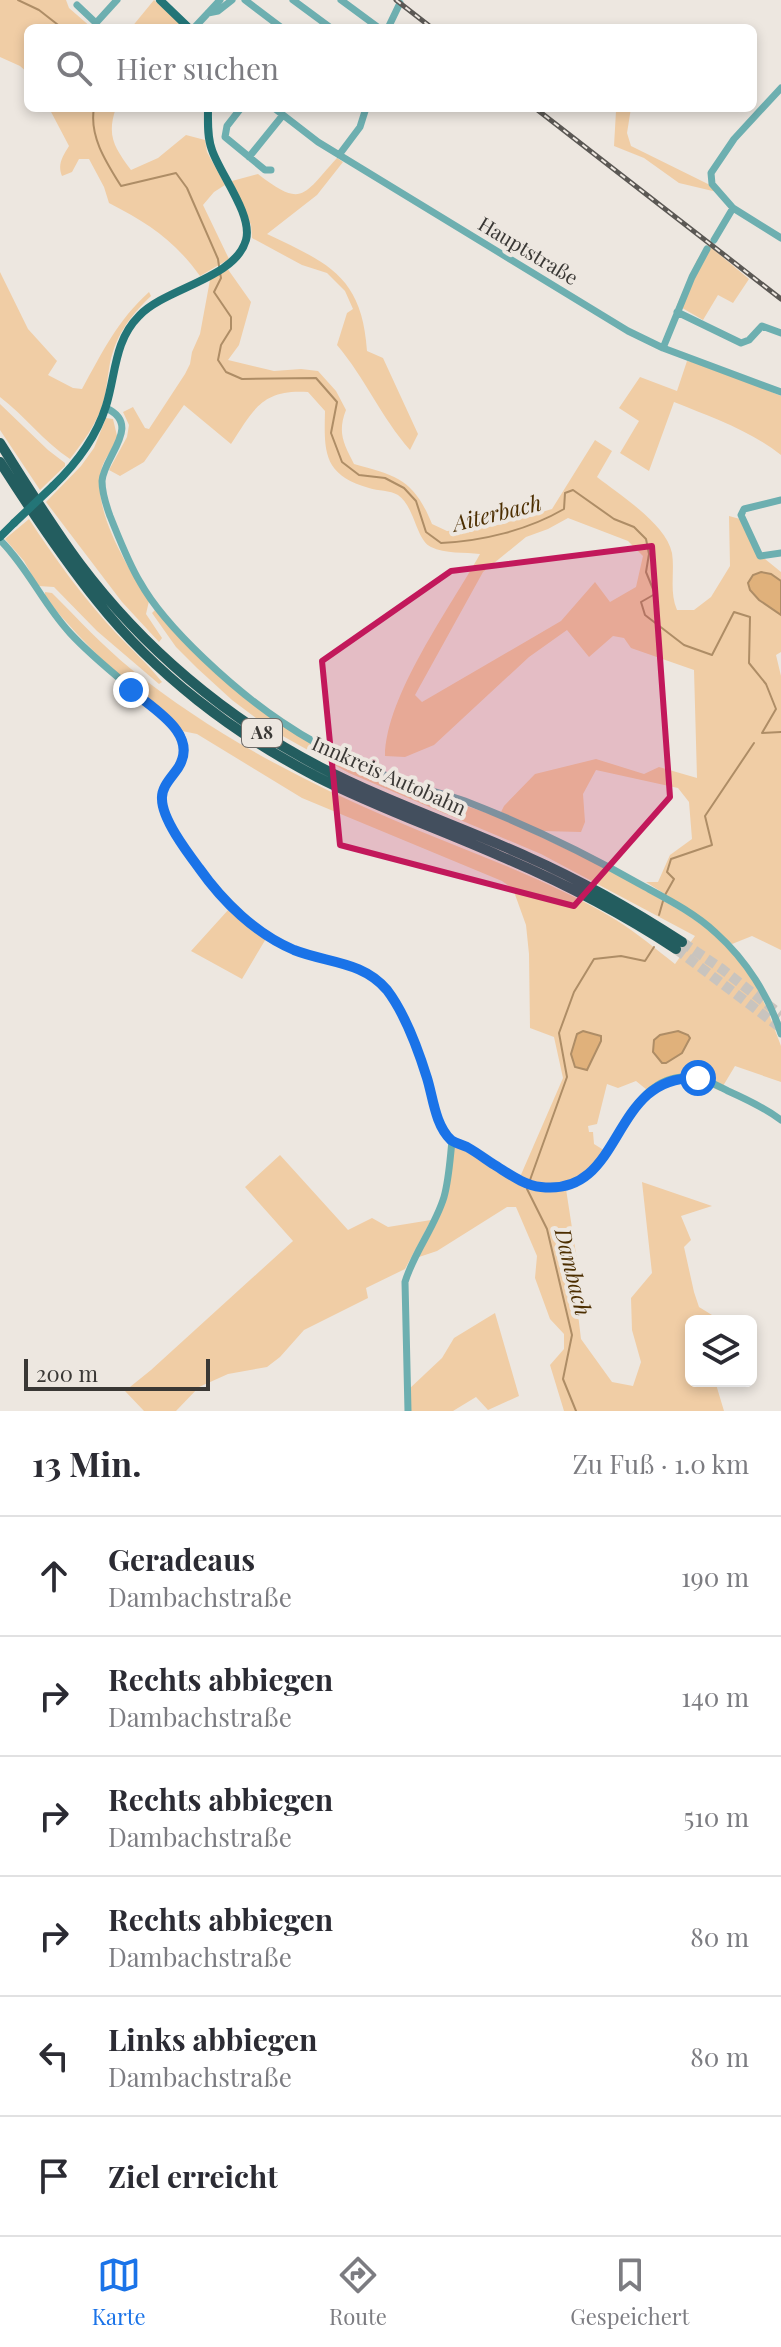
<!DOCTYPE html>
<html lang="de">
<head>
<meta charset="utf-8">
<style>
	:root { --surface:#fff; --page:#f2f2f3; --text:#2b2b33; --muted:#7c7c81; --line:#e1e1e2; --accent:#1a73e8 }
	body { margin:0; font-family:"Playfair Display",serif; background:var(--page); color:var(--text) }
	.controls { position:absolute; right:24px; bottom:24px; display:grid; overflow:hidden; border-radius:12px; box-shadow:0 4px 12px #0003 }
	.controls button { width:72px; height:72px; display:grid; place-items:center; padding:0; border:0; border-bottom:2px solid var(--line); background:var(--surface); color:var(--text); font:40px sans-serif }
	.scale { position:absolute; left:24px; bottom:20px; width:186px; box-sizing:border-box; padding-left:8px; border:4px solid #3a3835; border-top:0; font-size:22px; line-height:28px; white-space:nowrap; color:#3a3835; -webkit-text-stroke:6px #ede7e0; paint-order:stroke }
	.stop { position:absolute; width:24px; height:24px; margin:-18px; border:6px solid #1a73e8; border-radius:50%; background:#fff }
	.stop.end { background:#1a73e8; border-color:#fff; box-shadow:0 2px 8px #0008 }
	.list { margin:0; padding:0; list-style:none }
	h2 { display:flex; justify-content:space-between; align-items:center; height:104px; margin:0; padding:0 32px; font-size:34px }
	h2 small { font-size:26px; font-weight:400; color:var(--muted) }
	.list li { display:grid; grid-template-columns:52px 1fr auto; gap:24px; align-items:center; box-sizing:border-box; height:120px; padding:0 32px; border-top:2px solid var(--line) }
	.list b { display:block; font-size:30px; white-space:nowrap }
	.list p { margin:0; font-size:26px; white-space:nowrap; color:var(--muted) }
	.list em { font-size:26px; font-style:normal; color:var(--muted) }
	.icon { flex:none; width:44px; height:44px; fill:none; stroke:currentColor; stroke-width:2; stroke-linecap:round; stroke-linejoin:round }
	.map { position:relative; flex:none; width:781px; height:1411px; overflow:hidden }
	.search { position:absolute; background:var(--surface); box-shadow:0 4px 12px #0003; left:24px; right:24px; top:24px; height:88px; display:flex; align-items:center; gap:20px; box-sizing:border-box; padding:0 28px; border-radius:12px; color:var(--muted); font-size:30px }
	.sheet { height:824px; background:var(--surface) }
	nav { display:flex; justify-content:space-around; align-items:center; box-sizing:border-box; height:112px; border-top:2px solid var(--line); background:var(--surface); font-size:22px; color:var(--muted) }
	nav a { display:grid; justify-items:center; gap:4px }
	nav .on { color:var(--accent) }
	.map>svg:first-child { display:block }
</style>
</head>
<body>
<div class="map">
<svg width="781" height="1411" viewBox="0 0 781 1411">
	<rect width="100%" height="100%" fill="#ede7e0"/>
	<path fill="#f0cda5" fill-rule="evenodd" d="M0 0H66L69 8 92 28H28V73L20 66 0 57Z
		M154 0 185 28H131Z
		M49 108H116C106 136 115 148 131 170L158 158 186 135 205 140 207 152 225 185 214 192 203 205 229 259 200 276C174 240 148 223 109 203L104 187 89 159H79L72 172 62 176C57 164 63 156 69 146Z
		M613 108H631L627 133 631 146 710 185 717 192 679 183 644 158 614 146 616 111Z
		M337 158 343 162 317 195 267 234C328 263 362 276 367 351L383 358 418 434 410 450C381 417 365 378 337 345L347 313 353 309 345 291 327 273 302 265 252 238 251 225 232 181 258 174C303 209 303 195 337 158Z
		M708 245 749 279 733 303 718 295 703 320 677 305 697 260Z
		M227 268 251 302 239 345 228 360 274 371 301 369 318 371 336 391 346 410C337 433 344 444 354 464 398 476 414 480 432 524L447 531 494 526 552 509 595 440 612 451 597 477C620 495 666 524 672 553 675 572 669 591 677 610H694L711 597 730 566 729 516 740 519 757 556 765 559 781 572V652L776 655 781 676V950L752 936 732 944 704 919 646 882H658L670 855 692 839 689 802 678 788 596 770 583 794 585 822 581 832 542 831 501 812 504 806 535 774 596 759 644 774 659 767 697 778 694 670 631 648 624 638 613 636 589 657 567 630 529 657 434 745 405 757 385 756C386 695 450 608 480 554 465 552 445 554 431 547 416 540 415 507 398 495 390 490 378 491 369 488 323 475 324 452 325 411L308 392C262 389 254 409 231 444L184 405 144 462 120 476 109 470 127 437 129 425 123 412 133 407 145 428 149 429 185 374 190 364 192 352 200 334 210 280ZM568 518 628 541 643 556 636 587 610 602 595 582 561 621 422 702 415 695 483 572 526 537 548 529Z
		M0 272 28 329 57 361 48 375 73 388 82 389C103 351 117 321 149 292L151 296C128 318 114 338 109 369 107 381 106 395 102 406 95 426 83 442 70 459 44 442 25 416 0 397Z
		M687 361 710 366 781 396V455C749 430 711 417 674 402L649 471 620 453 639 421 619 408 640 377 677 391Z
		M0 404 48 450 65 463V466L40 490 0 430Z
		M106 418 113 419 118 440C113 448 105 458 102 467 90 509 128 567 149 601L146 614 162 638 159 642 122 602 46 502 81 466 94 448Z
		M29 519C55 559 83 597 115 632 131 649 148 664 162 682L159 684 97 631 54 587 38 586 24 561 5 539Z
		M45 592 52 593C78 619 103 646 131 669 208 731 298 779 389 818 465 851 545 877 616 920 637 933 656 949 675 964L695 936 541 854 349 773 272 730 232 700 197 668 176 647 152 613 156 609 222 679 348 762 386 779 499 817 604 867 688 915 711 932 733 954 754 982 767 1009 781 1046V1082L735 1066 720 1091C688 1076 683 1076 652 1094L636 1081 618 1088 607 1084 597 1124 588 1126 589 1132H593L594 1144 610 1154 590 1178 566 1189 578 1267 575 1289 581 1339 612 1382 633 1386 641 1362 632 1330 631 1298 652 1273 642 1182 712 1206 681 1216 691 1240 684 1247 694 1292 699 1307 712 1315V1321H691V1381H715L724 1411H564L550 1365 564 1349V1334L550 1319 535 1278 537 1256 516 1207H507L437 1251 416 1258 442 1208 454 1138 520 1177 563 1078 554 1037 530 1028 529 954 526 925 513 889 502 881 302 798 197 734 182 731C132 688 86 648 45 597Z
		M229 909 267 937 242 979 191 951Z
		M280 1155 348 1230 372 1218 388 1227 431 1220 405 1269 366 1288 368 1298 304 1330 280 1357 267 1367 228 1374 199 1387 176 1411H144L125 1391 151 1370 293 1241 245 1187Z
		M495 1313 519 1396 488 1410 476 1397 453 1411H410L408 1390 442 1358 454 1338Z"/>
	<path fill="#e0b17b" stroke="#ae8d66" stroke-width="2" d="M761 572 771 574 781 581V615L759 600 750 590 748 583 753 575Z
		M583 1031 601 1036V1041L587 1070 575 1067 571 1054 577 1034Z
		M678 1031 688 1035 690 1038 682 1053 666 1063H662L653 1052 654 1040 660 1035Z"/>
	<g fill="none" stroke-linecap="round" stroke-linejoin="round">
		<path stroke="#ae8d66" stroke-width="2" d="M18 0 39 10 62 28
			M94 108C89 136 106 162 121 186L176 173 187 188 218 259 219 266
			M220 273 221 278 214 292 231 317V329L221 345 218 360 226 372 242 379 316 378 337 402 331 433 342 462 359 475 385 478 404 488 416 501 426 532 441 543C483 541 528 530 564 509L565 493 573 490 614 519 634 527 646 539 649 554 646 572 655 594 641 602 645 615 684 645 712 655 734 612 750 617 749 663 766 684 776 709 762 733 781 732
			M665 895 674 879 667 872 671 859 712 845 705 816 754 743
			M659 915 663 901
			M530 1180 567 1077 559 1033 574 992 594 959 621 956 645 961 654 947
			M527 1189 547 1229 572 1335 563 1379 576 1411"/>
		<path stroke="#c9c4be" stroke-width="10" stroke-dasharray="10 5" stroke-linecap="butt" d="M682 942 722 969 781 1015
			M676 949 781 1028"/>
		<path stroke="#6dafb0" stroke-width="7" d="M245 0 282 28
			M293 0 331 28
			M341 0 379 28
			M77 5 96 23 117 0
			M208 13 218 11 232 0
			M194 28 220 0
			M388 28 400 3
			M241 108 227 126 225 137 265 170H271
			M274 108 318 142 628 331 663 348 781 392
			M339 155 360 127 366 108
			M249 157 283 115
			M733 208 712 184 711 173 734 139 781 88
			M714 240 733 208 781 238
			M677 312 741 343 749 340 762 326 781 333
			M663 348 692 277 707 249
			M106 408C143 425 104 456 102 481 102 493 106 505 110 516 119 538 128 562 140 582 166 629 237 692 282 722 320 748 363 768 407 783 426 790 446 794 465 801 527 825 587 854 645 887 669 900 696 914 716 933 746 960 769 996 781 1034
			M781 500 744 509 741 515 760 556 781 553
			M0 540C28 568 43 604 70 633 104 670 147 697 180 733 193 759 175 769 163 790 154 818 219 896 240 915 254 928 273 941 291 948 319 961 351 959 376 979 402 1000 418 1049 427 1080 432 1097 437 1130 453 1141 456 1143 460 1144 464 1145 473 1150 481 1156 490 1162 505 1171 520 1183 538 1186 624 1201 613 1069 694 1077 706 1079 718 1086 728 1091 746 1099 765 1108 781 1120
			M408 1411 405 1282C414 1252 435 1227 444 1197 449 1179 450 1159 452 1141"/>
		<path stroke="#237577" stroke-width="8" d="M160 0 189 28
			M53 486C77 463 96 438 106 406 116 374 114 341 139 316 165 288 235 279 246 240 253 215 220 174 212 150 207 137 208 122 208 108
			M0 537 14 523"/>
		<path stroke="#235d5f" stroke-width="10" d="M0 443C26 484 51 525 80 564 143 648 225 717 318 766 385 801 459 826 528 857 582 881 633 910 682 942
			M0 462C30 509 61 556 97 601 155 674 234 734 317 777 376 807 439 829 500 856 562 882 621 913 676 949"/>
		<defs>
			<path id="rail" d="M396 0 432 28
				M535 108 781 299"/>
		</defs>
		<use href="#rail" stroke="#5b5854" stroke-width="5"/>
		<use href="#rail" stroke="#ede7e0" stroke-width="2" stroke-dasharray="6" stroke-linecap="butt"/>
		<path stroke="#237577" stroke-width="8" d="M14 523 53 486"/>
	</g>
	<g fill="none" stroke-linecap="round" stroke-linejoin="round">
		<path stroke="#1a73e8" stroke-width="10" d="M131 690C153 709 200 734 178 768 172 777 161 787 162 799 162 819 187 852 199 868 223 902 256 934 294 950 327 963 363 961 387 990 406 1015 418 1049 427 1078 433 1097 435 1125 451 1140 455 1143 463 1145 467 1147 476 1152 484 1158 493 1164 508 1173 523 1185 541 1187 626 1197 608 1074 698 1078"/>
	</g>
	<path fill="#c2185b" fill-opacity="0.2" stroke="#c2185b" stroke-width="6" stroke-linejoin="round" d="M652 546 670 797 574 906 340 845 322 661 451 571Z"/>
	<g text-anchor="middle" stroke-width="8" stroke-linejoin="round" paint-order="stroke">
		<rect fill="#ede7e0" stroke="#706c68" stroke-width="2" x="242" y="719" width="40" height="28" rx="6"/>
		<g font-size="18" font-weight="bold" fill="#3a3835">
			<text x="262" y="739">A8</text>
		</g>
		<g font-size="20" fill="#3a3835" stroke="#ede7e0">
			<text transform="translate(528 251) rotate(31)" y="7">Hauptstraße</text>
			<text transform="translate(389 776) rotate(24)" y="7">Innkreis Autobahn</text>
		</g>
		<g font-size="22" font-style="italic" fill="#4c2e00" stroke="#ede7e0">
			<text transform="translate(497 513) rotate(-14)" y="8">Aiterbach</text>
			<text transform="translate(573 1272) rotate(76)" y="8">Dambach</text>
		</g>
	</g>
</svg>
<div class="controls">
<button><svg class="icon" aria-label="layers" viewBox="0 0 24 24"><path d="M12 4l9 5-9 5-9-5zM3 14l9 5 9-5"/></svg></button>
</div>
<div class="scale">200 m</div>
<div class="stop" style="left:698px;top:1078px"></div>
<div class="stop end" style="left:131px;top:690px"></div>
<div class="search"><svg class="icon" aria-label="search" viewBox="0 0 24 24"><circle cx="10" cy="10" r="6"/><path d="M15 15l6 6"/></svg>Hier suchen</div>
</div>
<section class="sheet">
<h2>13 Min.<small>Zu Fuß · 1.0 km</small></h2>
<ul class="list">
<li><svg class="icon" aria-label="ahead" viewBox="0 0 24 24"><path d="M12 20V5M6 11l6-6 6 6"/></svg><div><b>Geradeaus</b><p>Dambachstraße</p></div><em>190 m</em></li>
<li><svg class="icon" aria-label="right" viewBox="0 0 24 24"><path d="M7 20v-9h11M14 6l5 5-5 5"/></svg><div><b>Rechts abbiegen</b><p>Dambachstraße</p></div><em>140 m</em></li>
<li><svg class="icon" aria-label="right" viewBox="0 0 24 24"><path d="M7 20v-9h11M14 6l5 5-5 5"/></svg><div><b>Rechts abbiegen</b><p>Dambachstraße</p></div><em>510 m</em></li>
<li><svg class="icon" aria-label="right" viewBox="0 0 24 24"><path d="M7 20v-9h11M14 6l5 5-5 5"/></svg><div><b>Rechts abbiegen</b><p>Dambachstraße</p></div><em>80 m</em></li>
<li><svg class="icon" aria-label="left" viewBox="0 0 24 24"><path d="M17 20v-9H6M10 6l-5 5 5 5"/></svg><div><b>Links abbiegen</b><p>Dambachstraße</p></div><em>80 m</em></li>
<li><svg class="icon" aria-label="arrive" viewBox="0 0 24 24"><path d="M6 21V4h12l-3 4 3 4H6"/></svg><div><b>Ziel erreicht</b></div></li>
</ul>
</section>
<nav>
<a class="on"><svg class="icon" aria-label="map" viewBox="0 0 24 24"><path d="M3 6l6-2 6 2 6-2v14l-6 2-6-2-6 2zM9 4v14M15 6v14"/></svg>Karte</a>
<a><svg class="icon" aria-label="directions" viewBox="0 0 24 24"><path d="M12 3l9 9-9 9-9-9zM9 14v-3h6M13 9l2 2-2 2"/></svg>Route</a>
<a><svg class="icon" aria-label="saved" viewBox="0 0 24 24"><path d="M7 4h10v16l-5-4-5 4z"/></svg>Gespeichert</a>
</nav>
</body>
</html>
